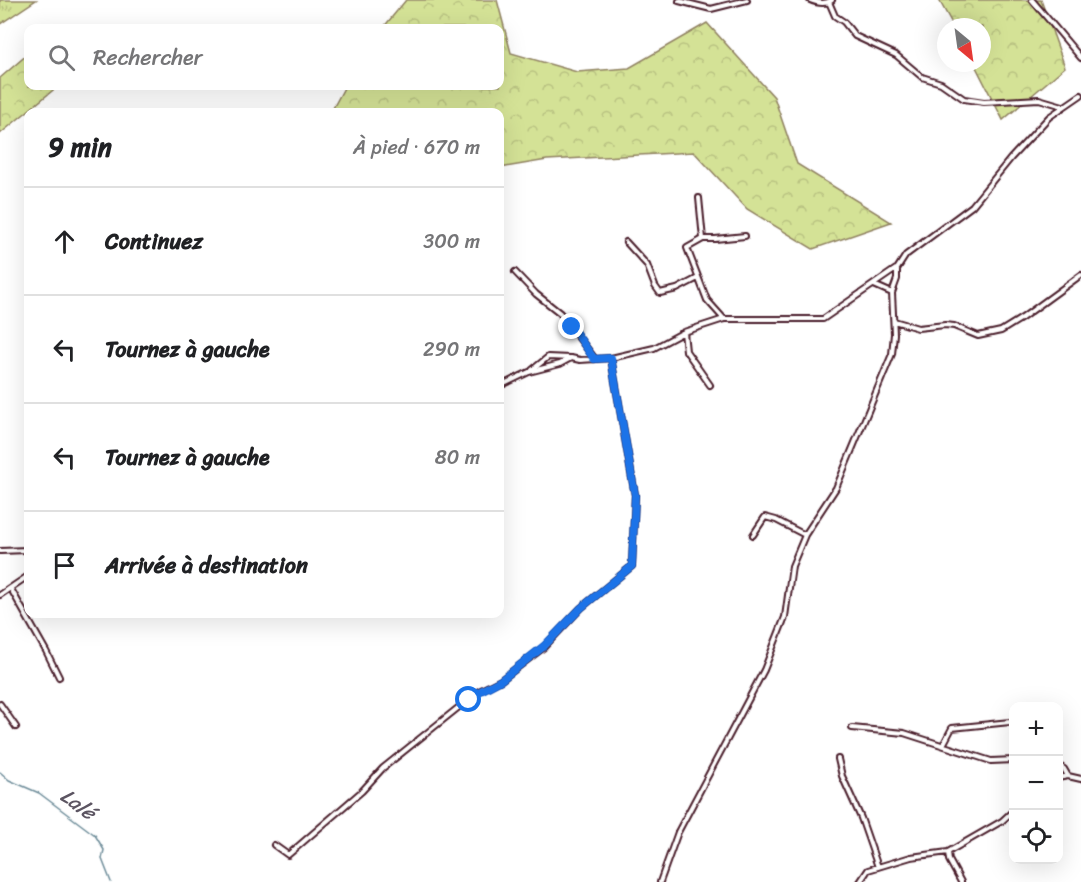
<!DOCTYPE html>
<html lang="fr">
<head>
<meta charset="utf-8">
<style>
	:root { --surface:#fff; --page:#f2f2f2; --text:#202124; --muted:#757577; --line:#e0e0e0 }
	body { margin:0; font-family:Sriracha,sans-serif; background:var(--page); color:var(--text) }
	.controls { position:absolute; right:18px; bottom:18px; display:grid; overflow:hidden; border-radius:12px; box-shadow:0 6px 24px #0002 }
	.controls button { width:54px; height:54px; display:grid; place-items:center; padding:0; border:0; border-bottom:2px solid var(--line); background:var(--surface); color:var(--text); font:30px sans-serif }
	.compass { position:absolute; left:937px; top:18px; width:54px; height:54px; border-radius:50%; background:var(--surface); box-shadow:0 6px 24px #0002; rotate:151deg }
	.stop { position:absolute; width:18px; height:18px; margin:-14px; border:4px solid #1a73e8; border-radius:50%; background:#fff }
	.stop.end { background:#1a73e8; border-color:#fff; box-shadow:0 2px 6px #0008 }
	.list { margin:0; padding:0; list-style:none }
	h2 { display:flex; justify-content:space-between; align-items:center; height:78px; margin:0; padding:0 24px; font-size:26px }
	h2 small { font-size:20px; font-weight:400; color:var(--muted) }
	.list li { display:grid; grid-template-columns:39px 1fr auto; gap:18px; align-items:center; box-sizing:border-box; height:108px; padding:0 24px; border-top:2px solid var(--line) }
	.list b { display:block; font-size:22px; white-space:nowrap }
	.list em { font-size:20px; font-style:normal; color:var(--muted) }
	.icon { flex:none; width:33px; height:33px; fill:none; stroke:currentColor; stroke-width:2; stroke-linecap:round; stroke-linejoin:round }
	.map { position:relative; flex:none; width:1081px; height:882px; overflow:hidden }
	.search { position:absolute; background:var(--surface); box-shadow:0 6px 24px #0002; left:24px; top:24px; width:480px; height:66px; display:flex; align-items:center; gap:15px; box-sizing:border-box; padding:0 21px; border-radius:12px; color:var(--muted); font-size:22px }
	.panel { position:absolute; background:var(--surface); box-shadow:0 6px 24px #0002; left:24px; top:108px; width:480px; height:510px; border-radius:12px }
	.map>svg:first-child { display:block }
</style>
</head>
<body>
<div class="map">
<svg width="1081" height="882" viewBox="0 0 1081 882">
	<defs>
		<pattern id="grass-tufts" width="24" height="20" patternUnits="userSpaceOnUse" patternTransform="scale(1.5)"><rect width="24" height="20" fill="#d4e296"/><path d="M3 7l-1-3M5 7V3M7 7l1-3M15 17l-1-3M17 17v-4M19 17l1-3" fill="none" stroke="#b8c181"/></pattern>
		<pattern id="forest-crowns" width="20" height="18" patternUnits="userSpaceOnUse" patternTransform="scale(1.5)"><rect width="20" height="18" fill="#d4e296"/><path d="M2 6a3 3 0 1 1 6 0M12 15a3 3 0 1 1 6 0" fill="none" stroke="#b8c181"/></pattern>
	</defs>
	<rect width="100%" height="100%" fill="#fff"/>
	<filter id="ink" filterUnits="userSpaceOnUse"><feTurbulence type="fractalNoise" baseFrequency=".0167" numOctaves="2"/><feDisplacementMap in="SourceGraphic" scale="12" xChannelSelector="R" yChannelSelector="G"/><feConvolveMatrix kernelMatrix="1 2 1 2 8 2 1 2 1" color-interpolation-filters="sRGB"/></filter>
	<g filter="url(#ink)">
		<path fill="url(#grass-tufts)" stroke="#8f8060" stroke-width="1.5" d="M0 0H36L0 24Z"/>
		<path fill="url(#forest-crowns)" stroke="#8f8060" stroke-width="1.5" d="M406 0H497L511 53 577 72 629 68 707 23 774 97 797 164 891 222 813 249 747 209 694 152 547 160 500 168V112H331L345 86H500V28H383Z
			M939 0H1041L1065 67 1003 120 974 63H982V27H954Z
			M28 54V86H58L0 134V78Z"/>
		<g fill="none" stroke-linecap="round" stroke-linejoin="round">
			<path stroke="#6d8c99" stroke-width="1.5" d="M0 772 9 780 39 793 95 835 104 850 102 859 111 882"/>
			<defs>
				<path id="street" d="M810 0C817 3 825 5 832 0
					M1032 0 1081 58
					M679 1 711 9 747 0
					M829 2 835 16 844 22 855 36 896 55 922 77 941 83 964 99 984 102 1039 99 1063 106
					M699 198 703 239
					M626 242 647 265 655 286 660 293 677 289 698 278
					M515 272 536 294 560 313 595 359
					M874 285 892 293
					M724 319 707 300 687 248 703 239H715L745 236
					M894 321 918 328 945 325 954 326 978 336 1001 331 1022 318 1081 275
					M684 332 686 351 710 385
					M532 370 548 357 570 358
					M500 386 529 372 560 364 571 358 580 360 611 358 654 348 684 332 724 319H823L896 269
					M753 535 765 517 776 520 805 535
					M0 551 28 550
					M11 589 46 651 59 677
					M0 595 28 576
					M0 704 16 727
					M852 728 904 733 991 761 1014 760
					M943 745 952 728 1010 722
					M838 759 842 776 861 818 878 867
					M1058 765 1064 769 1068 776
					M1058 778 1068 776 1081 779
					M274 845 288 855 362 791 383 768 479 691 501 680 544 647 581 608 632 566 635 495 611 358
					M948 852 949 860 961 882
					M660 882 678 832 764 670 785 617 792 566 805 535 836 488 892 354 894 334 892 293 897 279V269L906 255 972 206 1011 158 1049 117 1081 95
					M860 882 868 870 911 857 948 852 1002 821 1014 810"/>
			</defs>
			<use href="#street" stroke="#4a1f2b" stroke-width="8"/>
			<use href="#street" stroke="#fff" stroke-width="4"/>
		</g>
	</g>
	<g fill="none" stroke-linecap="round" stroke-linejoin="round" filter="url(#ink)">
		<path stroke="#1a73e8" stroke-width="8" d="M469 700 479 692 501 680 544 646 581 608 632 566 635 495 611 358 594 359 572 327"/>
	</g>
	<g text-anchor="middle" stroke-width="4.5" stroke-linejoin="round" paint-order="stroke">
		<g font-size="21" font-style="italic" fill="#5c5562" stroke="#fff">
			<text transform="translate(78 804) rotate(36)" y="7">Lalé</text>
		</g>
	</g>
</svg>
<div class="controls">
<button>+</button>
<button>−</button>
<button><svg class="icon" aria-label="locate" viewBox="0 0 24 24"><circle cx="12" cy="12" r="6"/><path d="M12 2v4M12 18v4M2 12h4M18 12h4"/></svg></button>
</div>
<svg class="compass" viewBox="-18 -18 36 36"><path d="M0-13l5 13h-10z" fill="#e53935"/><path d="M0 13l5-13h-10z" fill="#757577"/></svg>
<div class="stop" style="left:469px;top:700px"></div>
<div class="stop end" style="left:572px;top:327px"></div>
<div class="search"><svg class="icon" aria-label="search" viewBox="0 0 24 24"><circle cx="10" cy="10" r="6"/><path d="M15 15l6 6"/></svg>Rechercher</div>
<section class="panel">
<h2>9 min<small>À pied · 670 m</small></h2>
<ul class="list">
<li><svg class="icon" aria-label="ahead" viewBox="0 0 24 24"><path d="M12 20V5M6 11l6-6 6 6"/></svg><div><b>Continuez</b></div><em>300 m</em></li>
<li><svg class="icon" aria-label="left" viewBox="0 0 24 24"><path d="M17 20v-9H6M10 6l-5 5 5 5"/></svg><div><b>Tournez à gauche</b></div><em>290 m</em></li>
<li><svg class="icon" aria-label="left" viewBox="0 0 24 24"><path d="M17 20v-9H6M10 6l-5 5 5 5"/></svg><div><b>Tournez à gauche</b></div><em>80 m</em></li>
<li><svg class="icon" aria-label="arrive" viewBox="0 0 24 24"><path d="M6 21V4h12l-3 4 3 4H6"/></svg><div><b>Arrivée à destination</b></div></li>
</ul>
</section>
</div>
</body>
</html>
